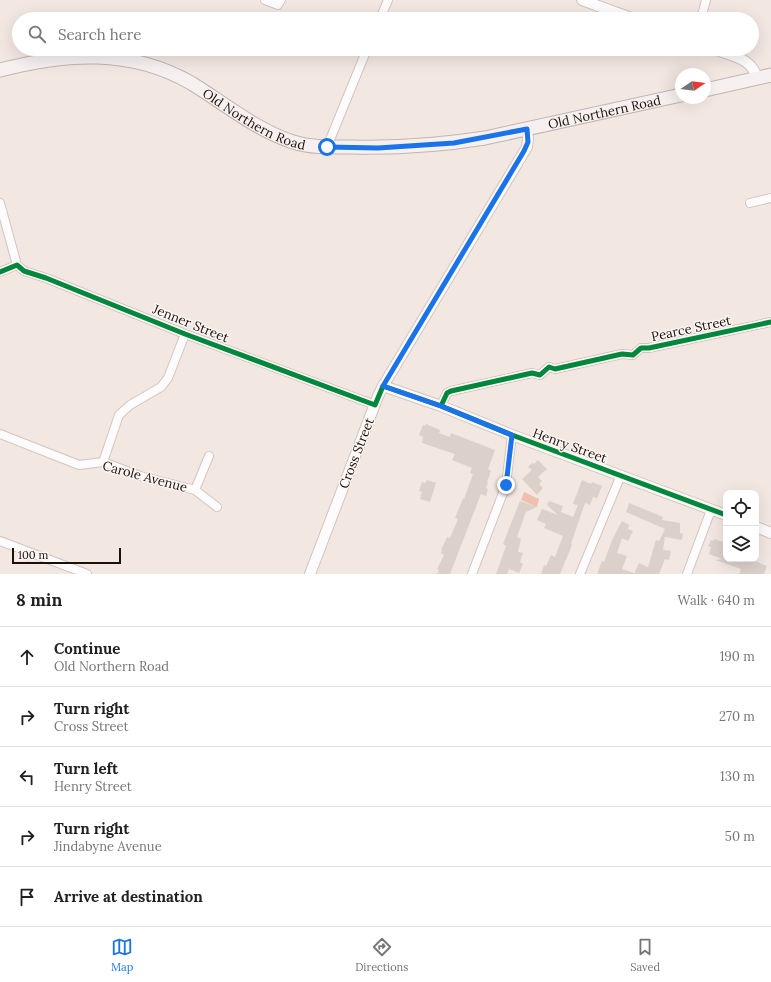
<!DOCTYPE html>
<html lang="en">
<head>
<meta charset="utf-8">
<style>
	:root { --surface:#fff; --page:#f6f6f6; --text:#202124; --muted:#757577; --line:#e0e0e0; --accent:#1a73e8 }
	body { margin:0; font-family:Lora,serif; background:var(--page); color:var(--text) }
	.controls { position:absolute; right:12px; bottom:12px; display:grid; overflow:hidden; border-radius:8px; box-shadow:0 4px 16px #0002 }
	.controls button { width:36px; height:36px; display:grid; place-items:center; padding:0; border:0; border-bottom:1px solid var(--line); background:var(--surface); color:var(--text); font:20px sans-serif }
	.compass { position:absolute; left:675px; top:68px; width:36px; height:36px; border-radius:50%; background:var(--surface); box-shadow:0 4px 16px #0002; rotate:77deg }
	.scale { position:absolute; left:12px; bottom:10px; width:109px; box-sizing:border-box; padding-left:4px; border:2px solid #1c100b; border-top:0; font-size:11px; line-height:14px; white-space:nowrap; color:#1c100b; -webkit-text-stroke:3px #fcf5f1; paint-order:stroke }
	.stop { position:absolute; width:12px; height:12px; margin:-9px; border:3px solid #1a73e8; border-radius:50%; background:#fff }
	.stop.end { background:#1a73e8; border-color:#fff; box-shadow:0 1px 4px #0008 }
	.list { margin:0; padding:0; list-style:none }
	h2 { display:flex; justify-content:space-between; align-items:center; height:52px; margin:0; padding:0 16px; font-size:17px }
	h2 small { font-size:13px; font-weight:400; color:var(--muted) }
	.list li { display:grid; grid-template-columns:26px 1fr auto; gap:12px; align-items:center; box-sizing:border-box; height:60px; padding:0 16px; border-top:1px solid var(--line) }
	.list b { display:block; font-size:15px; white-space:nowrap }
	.list p { margin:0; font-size:13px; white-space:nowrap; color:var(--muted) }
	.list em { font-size:13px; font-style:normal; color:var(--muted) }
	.icon { flex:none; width:22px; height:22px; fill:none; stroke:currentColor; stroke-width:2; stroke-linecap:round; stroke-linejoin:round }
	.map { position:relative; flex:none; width:771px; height:574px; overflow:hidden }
	.search { position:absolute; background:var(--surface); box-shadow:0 4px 16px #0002; left:12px; right:12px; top:12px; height:44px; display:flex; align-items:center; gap:10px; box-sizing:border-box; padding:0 14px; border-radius:22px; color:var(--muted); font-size:15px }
	.sheet { height:352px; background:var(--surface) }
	nav { display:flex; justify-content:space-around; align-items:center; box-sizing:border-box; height:56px; border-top:1px solid var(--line); background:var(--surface); font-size:11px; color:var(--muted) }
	nav a { display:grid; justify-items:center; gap:2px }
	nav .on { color:var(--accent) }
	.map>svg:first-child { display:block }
</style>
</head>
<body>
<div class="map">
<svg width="771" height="574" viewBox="0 0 771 574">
	<rect width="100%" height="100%" fill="#f3e7e2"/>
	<path fill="#efc0ad" d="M524 492 539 499 537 507 521 500Z"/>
	<path fill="#dcd0cb" d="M426 424 440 430 439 433 450 437 451 433 495 450 488 469 491 471 487 482 488 483 486 488 488 489 486 496 481 494 450 574H437L439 570 437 569 444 555 441 553 442 550H441L447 537 450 538 458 519 455 518 463 498 464 499 473 474 470 473 472 468 452 460 455 454 422 443 423 437 419 435 423 425 425 426Z
		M538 460 547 469 538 477 542 481 539 484 543 488 537 495 522 479 532 470 528 467 532 463 534 464Z
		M427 480 436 483 430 502 420 499 422 492 419 491 422 482 425 483Z
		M582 480 591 484 592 482 602 486 597 498 593 497 590 505 585 503 571 544 572 545 560 574H541L544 565 546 566 551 555 555 557 563 536 544 528 546 524 537 520 542 509 558 515 547 505 549 501 563 506 561 512 573 517 578 505 573 504Z
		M520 501 537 507 526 512 517 537 521 539 518 552 523 553 520 562 523 564 519 573 509 569 507 574H496L506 546 503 544Z
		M629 503 663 517 662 520 680 523V533L683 534 682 540 665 537 663 550 671 551 669 560 665 559 659 574H634L639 563 648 567 656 540 659 541 665 529 626 512Z
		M622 521 629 525 628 529 633 531 628 541 622 538 617 553 627 556 622 569 634 573V574H597L602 561 604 562 612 540Z
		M714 539 726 543V559H750L767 566 764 574H739L741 569 715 560 722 559 709 554 711 547 708 546 711 540 714 541Z"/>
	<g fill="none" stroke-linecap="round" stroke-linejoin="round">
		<defs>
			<path id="minor" d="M265 0 278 5 281 0
				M380 19 388 0
				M701 19 706 0
				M327 147 367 49
				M0 203 17 265
				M750 203 771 198
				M17 265 24 271 46 278 185 334 375 405
				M0 272 17 265
				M441 406 447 393 451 391 532 373 540 375 549 367 555 369 622 354 633 355 641 348H649L771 322
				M0 434 79 465 103 462 140 476 195 490 217 507
				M103 462 119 415 130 405 161 387 168 378 185 334
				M195 490 209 456
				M0 541 87 574
				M472 574 506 485 512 435
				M580 574 621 475
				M687 574 711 510"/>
			<path id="tertiary" d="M582 0 634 19
				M714 49C732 56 752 58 757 78
				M383 386 441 406 512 435 726 515
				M756 527 771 533
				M310 574 378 396 383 386 527 147 528 139 527 129"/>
			<g id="primary">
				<path id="s1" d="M0 70C66 53 130 48 191 83 224 103 256 130 293 142 312 148 333 147 353 147 397 148 441 145 485 138L681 95"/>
				<path d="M705 90 771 75"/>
			</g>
		</defs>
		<use href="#minor" stroke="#d1c5c0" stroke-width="10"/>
		<use href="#tertiary" stroke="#d1c5c0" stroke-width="12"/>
		<use href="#primary" stroke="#c1b5b0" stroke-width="15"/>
		<use href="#minor" stroke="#fdfbfb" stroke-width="8"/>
		<use href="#tertiary" stroke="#fdfbfb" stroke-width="10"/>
		<use href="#primary" stroke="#f6f1f0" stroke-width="13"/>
		<defs>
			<path id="cycleway" d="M0 272 17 265 24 271 46 278 185 334 375 405 383 386 441 406 512 435 726 515
				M441 406 447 393 451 391 532 373 540 375 549 367 555 369 622 354 633 355 641 348H649L771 322"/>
		</defs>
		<use href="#cycleway" stroke="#fcf5f1" stroke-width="8"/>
		<use href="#cycleway" stroke="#00873e" stroke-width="5"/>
	</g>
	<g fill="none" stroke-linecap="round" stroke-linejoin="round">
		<path stroke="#1a73e8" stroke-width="5" d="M327 147 378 148 454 143 527 129 528 142 524 151 383 386 441 406 512 435 506 485"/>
	</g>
	<g text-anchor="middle" stroke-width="3" stroke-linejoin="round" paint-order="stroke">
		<g font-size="13" fill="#1c100b" stroke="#fcf5f1">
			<text dy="5" stroke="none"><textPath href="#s1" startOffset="630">Old Northern Road</textPath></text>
			<text dy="5" stroke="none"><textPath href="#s1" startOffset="270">Old Northern Road</textPath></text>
			<text transform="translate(191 323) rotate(22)" y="5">Jenner Street</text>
			<text transform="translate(691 328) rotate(-12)" y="5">Pearce Street</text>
			<text transform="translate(570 445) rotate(20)" y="5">Henry Street</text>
			<text transform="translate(356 453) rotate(-69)" y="5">Cross Street</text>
			<text transform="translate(145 476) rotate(15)" y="5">Carole Avenue</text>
		</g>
	</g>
</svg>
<div class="controls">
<button><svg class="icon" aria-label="locate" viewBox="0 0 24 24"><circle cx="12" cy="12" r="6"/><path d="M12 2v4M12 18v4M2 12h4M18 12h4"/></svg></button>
<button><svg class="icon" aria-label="layers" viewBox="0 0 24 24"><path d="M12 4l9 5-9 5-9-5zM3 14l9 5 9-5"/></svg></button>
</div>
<svg class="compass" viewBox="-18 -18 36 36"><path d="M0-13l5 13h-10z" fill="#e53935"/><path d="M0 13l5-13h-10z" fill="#757577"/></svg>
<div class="scale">100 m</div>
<div class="stop" style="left:327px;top:147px"></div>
<div class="stop end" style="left:506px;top:485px"></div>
<div class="search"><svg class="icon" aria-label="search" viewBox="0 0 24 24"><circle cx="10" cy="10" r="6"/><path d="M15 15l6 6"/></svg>Search here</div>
</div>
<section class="sheet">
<h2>8 min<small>Walk · 640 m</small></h2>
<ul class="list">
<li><svg class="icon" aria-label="ahead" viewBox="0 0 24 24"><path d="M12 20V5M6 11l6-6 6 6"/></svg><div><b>Continue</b><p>Old Northern Road</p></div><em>190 m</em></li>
<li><svg class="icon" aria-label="right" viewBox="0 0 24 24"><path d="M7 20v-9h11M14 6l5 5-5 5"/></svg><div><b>Turn right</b><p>Cross Street</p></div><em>270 m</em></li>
<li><svg class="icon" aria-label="left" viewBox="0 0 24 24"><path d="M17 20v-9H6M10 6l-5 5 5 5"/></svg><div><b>Turn left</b><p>Henry Street</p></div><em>130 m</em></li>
<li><svg class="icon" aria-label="right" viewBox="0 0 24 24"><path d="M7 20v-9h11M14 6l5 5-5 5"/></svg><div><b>Turn right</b><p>Jindabyne Avenue</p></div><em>50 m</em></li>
<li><svg class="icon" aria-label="arrive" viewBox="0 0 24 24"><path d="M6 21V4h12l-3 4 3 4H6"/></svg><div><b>Arrive at destination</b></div></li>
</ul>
</section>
<nav>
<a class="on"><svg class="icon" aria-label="map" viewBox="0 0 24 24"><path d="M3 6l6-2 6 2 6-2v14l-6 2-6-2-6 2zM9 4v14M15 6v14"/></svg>Map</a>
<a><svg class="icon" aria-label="directions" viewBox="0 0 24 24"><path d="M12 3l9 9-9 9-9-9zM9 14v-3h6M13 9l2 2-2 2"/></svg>Directions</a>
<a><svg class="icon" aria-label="saved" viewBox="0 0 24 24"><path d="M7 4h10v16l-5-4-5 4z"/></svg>Saved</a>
</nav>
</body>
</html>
